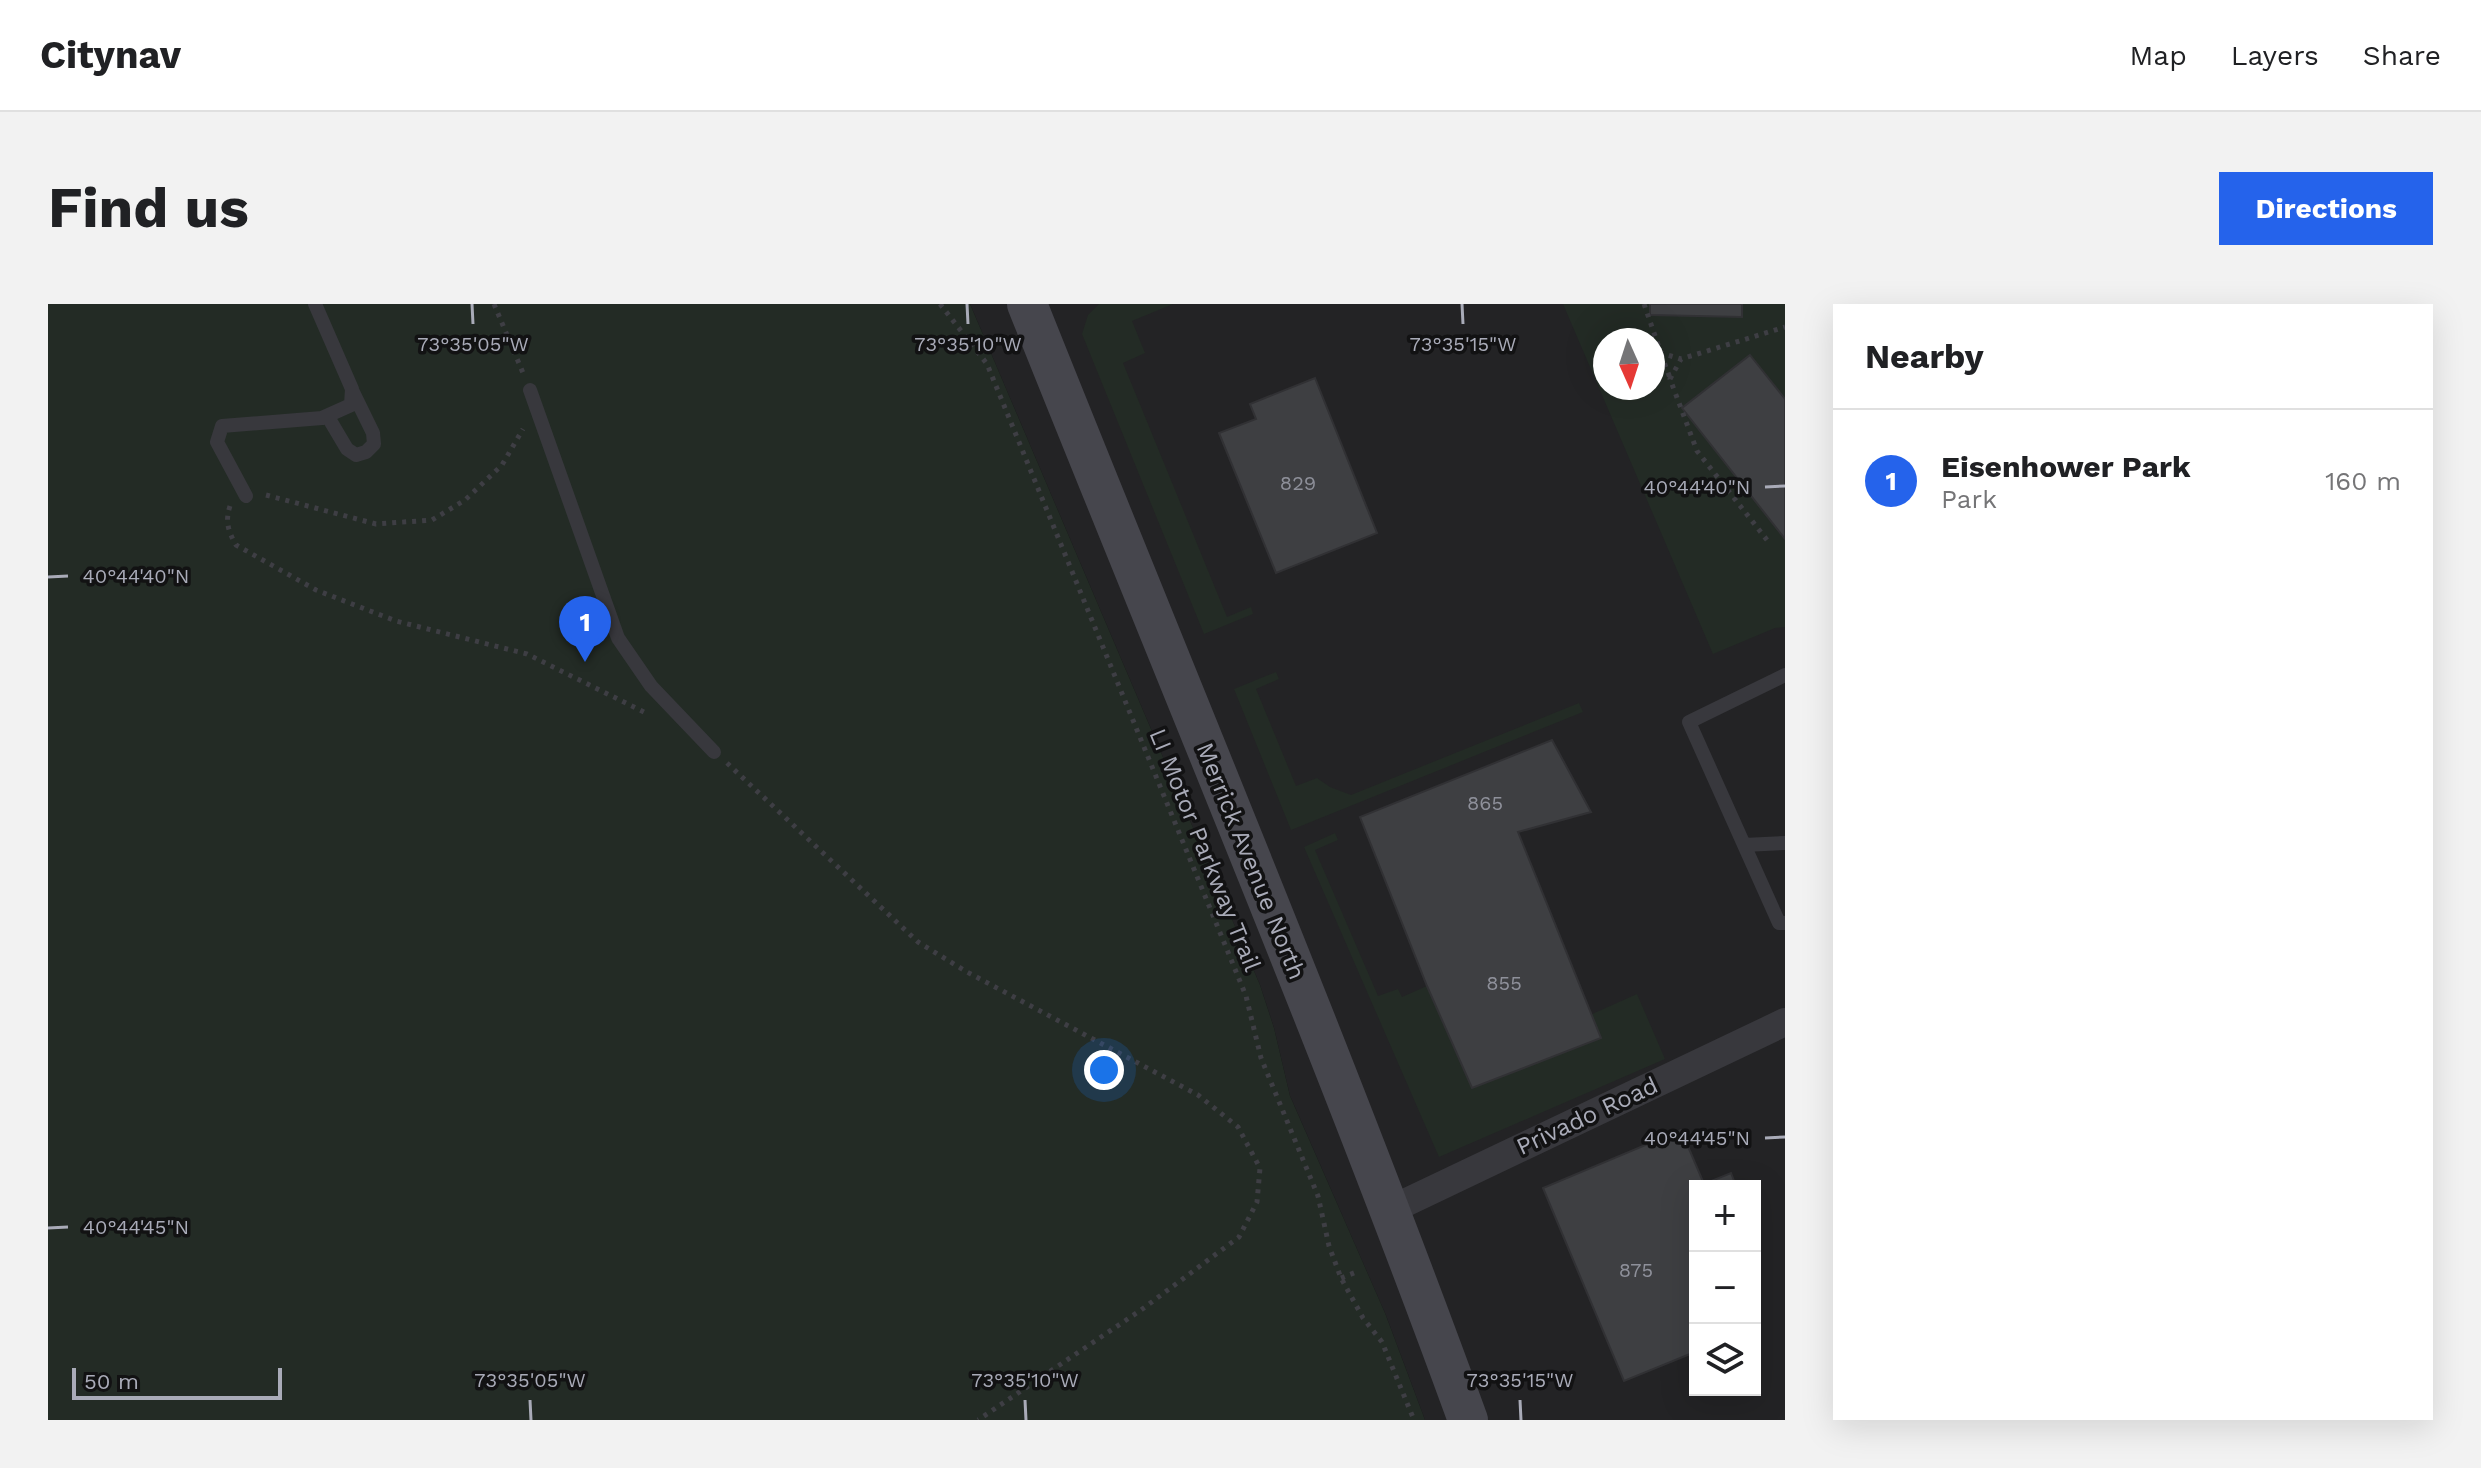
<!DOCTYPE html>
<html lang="en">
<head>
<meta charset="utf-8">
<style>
	:root { --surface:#fff; --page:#f2f2f2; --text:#202124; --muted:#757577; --line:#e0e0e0; --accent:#2563eb }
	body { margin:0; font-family:"Work Sans",sans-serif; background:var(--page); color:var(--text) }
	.controls { position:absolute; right:24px; bottom:24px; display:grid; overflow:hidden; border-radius:0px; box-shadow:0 8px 32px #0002 }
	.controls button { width:72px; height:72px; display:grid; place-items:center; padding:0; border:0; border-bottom:2px solid var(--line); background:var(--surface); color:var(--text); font:40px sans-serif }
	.compass { position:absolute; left:1545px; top:24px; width:72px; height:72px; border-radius:50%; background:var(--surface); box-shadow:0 8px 32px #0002; rotate:177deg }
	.scale { position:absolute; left:24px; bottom:20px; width:210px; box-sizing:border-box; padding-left:8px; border:4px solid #a9abb8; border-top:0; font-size:22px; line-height:28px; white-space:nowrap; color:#a9abb8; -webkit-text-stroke:6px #121213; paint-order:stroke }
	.you { position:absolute; left:1056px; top:766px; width:28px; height:28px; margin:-20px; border:6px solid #fff; border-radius:50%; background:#1a73e8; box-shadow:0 0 0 12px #1a73e833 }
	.badge { display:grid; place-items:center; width:52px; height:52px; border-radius:50%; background:var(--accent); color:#fff; font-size:26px; font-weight:700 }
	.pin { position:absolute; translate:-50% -66px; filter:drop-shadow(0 2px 4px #0008) }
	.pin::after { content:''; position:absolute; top:42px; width:28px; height:24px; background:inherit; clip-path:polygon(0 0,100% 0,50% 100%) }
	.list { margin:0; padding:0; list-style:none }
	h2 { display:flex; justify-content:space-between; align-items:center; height:104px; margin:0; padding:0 32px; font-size:34px }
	h2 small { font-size:26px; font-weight:400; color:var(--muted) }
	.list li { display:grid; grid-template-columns:52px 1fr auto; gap:24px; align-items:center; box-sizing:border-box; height:144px; padding:0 32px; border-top:2px solid var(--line) }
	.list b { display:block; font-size:30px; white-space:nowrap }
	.list p { margin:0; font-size:26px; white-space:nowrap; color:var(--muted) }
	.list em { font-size:26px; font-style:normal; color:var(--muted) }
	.icon { flex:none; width:44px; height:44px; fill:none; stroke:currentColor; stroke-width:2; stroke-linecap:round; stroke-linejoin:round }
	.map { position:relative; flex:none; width:1737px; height:1116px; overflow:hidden; border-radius:0px }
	header { display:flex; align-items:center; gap:48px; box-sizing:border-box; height:112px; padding:0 40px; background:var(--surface); border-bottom:2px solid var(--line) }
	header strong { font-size:38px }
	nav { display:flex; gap:44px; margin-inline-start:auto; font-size:28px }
	.intro { display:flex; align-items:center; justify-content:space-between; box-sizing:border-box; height:192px; padding:0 48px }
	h1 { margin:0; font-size:56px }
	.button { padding:20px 36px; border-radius:0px; background:var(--accent); color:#fff; font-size:28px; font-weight:700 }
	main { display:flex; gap:48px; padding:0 48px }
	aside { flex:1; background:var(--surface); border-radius:0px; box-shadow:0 8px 32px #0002 }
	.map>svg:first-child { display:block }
</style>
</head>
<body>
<header>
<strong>Citynav</strong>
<nav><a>Map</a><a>Layers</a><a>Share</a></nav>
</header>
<div class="intro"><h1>Find us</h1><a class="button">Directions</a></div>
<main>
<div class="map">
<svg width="1737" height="1116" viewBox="0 0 1737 1116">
	<rect width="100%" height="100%" fill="#171718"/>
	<path fill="#232325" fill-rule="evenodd" d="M922 0H1737V1116H1377L1337 1009 1242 792 1226 724 1212 681ZM1557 36H1605V84H1557ZM1647 882H1707V1086H1647Z"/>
	<path fill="#232b25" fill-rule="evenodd" d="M0 0H922L1212 681 1226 724 1242 792 1337 1009 1377 1116H0Z
		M1051 0H1125L1084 17 1097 49 1075 59 1179 313 1203 303 1205 310 1156 330 1034 30 1040 11Z
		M1515 0H1737V323L1727 324 1665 350ZM1557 36H1605V84H1557Z
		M1228 368 1231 375 1208 385 1248 482 1269 474 1282 483 1303 491 1531 399 1535 408 1243 526 1186 385Z
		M1287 529 1290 536 1267 546 1330 692 1350 685 1354 693 1379 682 1424 784 1549 730 1542 711 1589 690 1617 755 1391 853 1256 543Z"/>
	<path fill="#3e3f42" stroke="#313134" stroke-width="2" d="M1602 0H1694V13L1602 11Z
		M1702 51 1737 95V235L1634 104Z
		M1267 74 1329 229 1228 269 1171 129 1208 115 1202 100Z
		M1504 436 1543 508 1470 528 1553 734 1424 784 1379 682 1312 513Z
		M1633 826 1656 880 1683 869 1688 882H1647V1048L1576 1077 1495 884Z"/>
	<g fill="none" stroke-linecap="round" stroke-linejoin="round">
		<path stroke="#3e3e44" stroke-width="5" stroke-dasharray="4 6" stroke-linecap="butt" d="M446 0 475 69
			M892 0 939 60 1198 692 1213 754 1270 892 1281 942 1293 974 1315 1014 1334 1038 1366 1116
			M1596 0 1613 49 1633 55
			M1613 50 1622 74
			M218 191 328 220 384 216 417 196 454 161 475 125
			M182 202C177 217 180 227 188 241L268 286 348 317 479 350 596 408
			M1719 236 1649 147 1622 75 1633 55 1737 23
			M679 459 870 638 919 668 1150 791 1190 823 1212 864 1209 898 1191 933 1093 1006 930 1116
			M1293 974 1311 967"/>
		<path stroke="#38383d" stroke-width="14" d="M482 86 570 334 603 382 666 448
			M280 113 299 145 308 151 318 148 326 140 325 129 304 86
			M198 192 169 138 174 122 274 114 303 101 304 85 267 0
			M1737 371 1641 418 1731 619H1737
			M1696 541 1737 539"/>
		<path stroke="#38383d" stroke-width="28" d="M1340 907 1737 718"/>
		<path stroke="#46464d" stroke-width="40" d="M979 0C1127 371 1283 740 1420 1116"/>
	</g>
	<path fill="none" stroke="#a9abb8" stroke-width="3" d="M424 0 425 20M919 0 920 20M1414 0 1415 20M1717 183 1737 182M0 273 20 272M1717 834 1737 833M0 924 20 923M482 1096 483 1116M977 1096 978 1116M1472 1096 1473 1116"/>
	<g text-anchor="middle" stroke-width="7" stroke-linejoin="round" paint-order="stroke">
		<g font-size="20" fill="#8e909a">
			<text x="1250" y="186">829</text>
			<text x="1437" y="506">865</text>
			<text x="1456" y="686">855</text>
			<text x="1588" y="973">875</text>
		</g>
		<g font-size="24" fill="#a9abb8" stroke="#121213">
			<text transform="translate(1157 546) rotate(68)" y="8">LI Motor Parkway Trail</text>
			<text transform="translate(1203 557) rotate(68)" y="8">Merrick Avenue North</text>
			<text transform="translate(1539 812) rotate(-25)" y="8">Privado Road</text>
		</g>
	</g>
	<g font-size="20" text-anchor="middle" fill="#a9abb8" stroke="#121213" stroke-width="7" stroke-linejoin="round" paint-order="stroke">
		<text x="425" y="47">73°35'05"W</text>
		<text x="920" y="47">73°35'10"W</text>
		<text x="1415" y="47">73°35'15"W</text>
		<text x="1649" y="190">40°44'40"N</text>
		<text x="88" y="279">40°44'40"N</text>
		<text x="1649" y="841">40°44'45"N</text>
		<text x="88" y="930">40°44'45"N</text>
		<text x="482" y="1083">73°35'05"W</text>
		<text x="977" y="1083">73°35'10"W</text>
		<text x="1472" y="1083">73°35'15"W</text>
	</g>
</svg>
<div class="controls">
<button>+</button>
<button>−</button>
<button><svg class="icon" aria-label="layers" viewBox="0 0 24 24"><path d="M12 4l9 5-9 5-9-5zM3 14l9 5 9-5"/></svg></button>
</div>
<svg class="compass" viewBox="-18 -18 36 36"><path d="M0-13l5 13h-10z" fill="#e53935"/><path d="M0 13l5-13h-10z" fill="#757577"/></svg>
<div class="scale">50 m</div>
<div class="you"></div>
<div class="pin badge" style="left:537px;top:358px">1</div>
</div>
<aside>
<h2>Nearby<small></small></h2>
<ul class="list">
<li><span class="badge">1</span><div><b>Eisenhower Park</b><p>Park</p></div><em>160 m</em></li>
</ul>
</aside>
</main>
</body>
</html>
